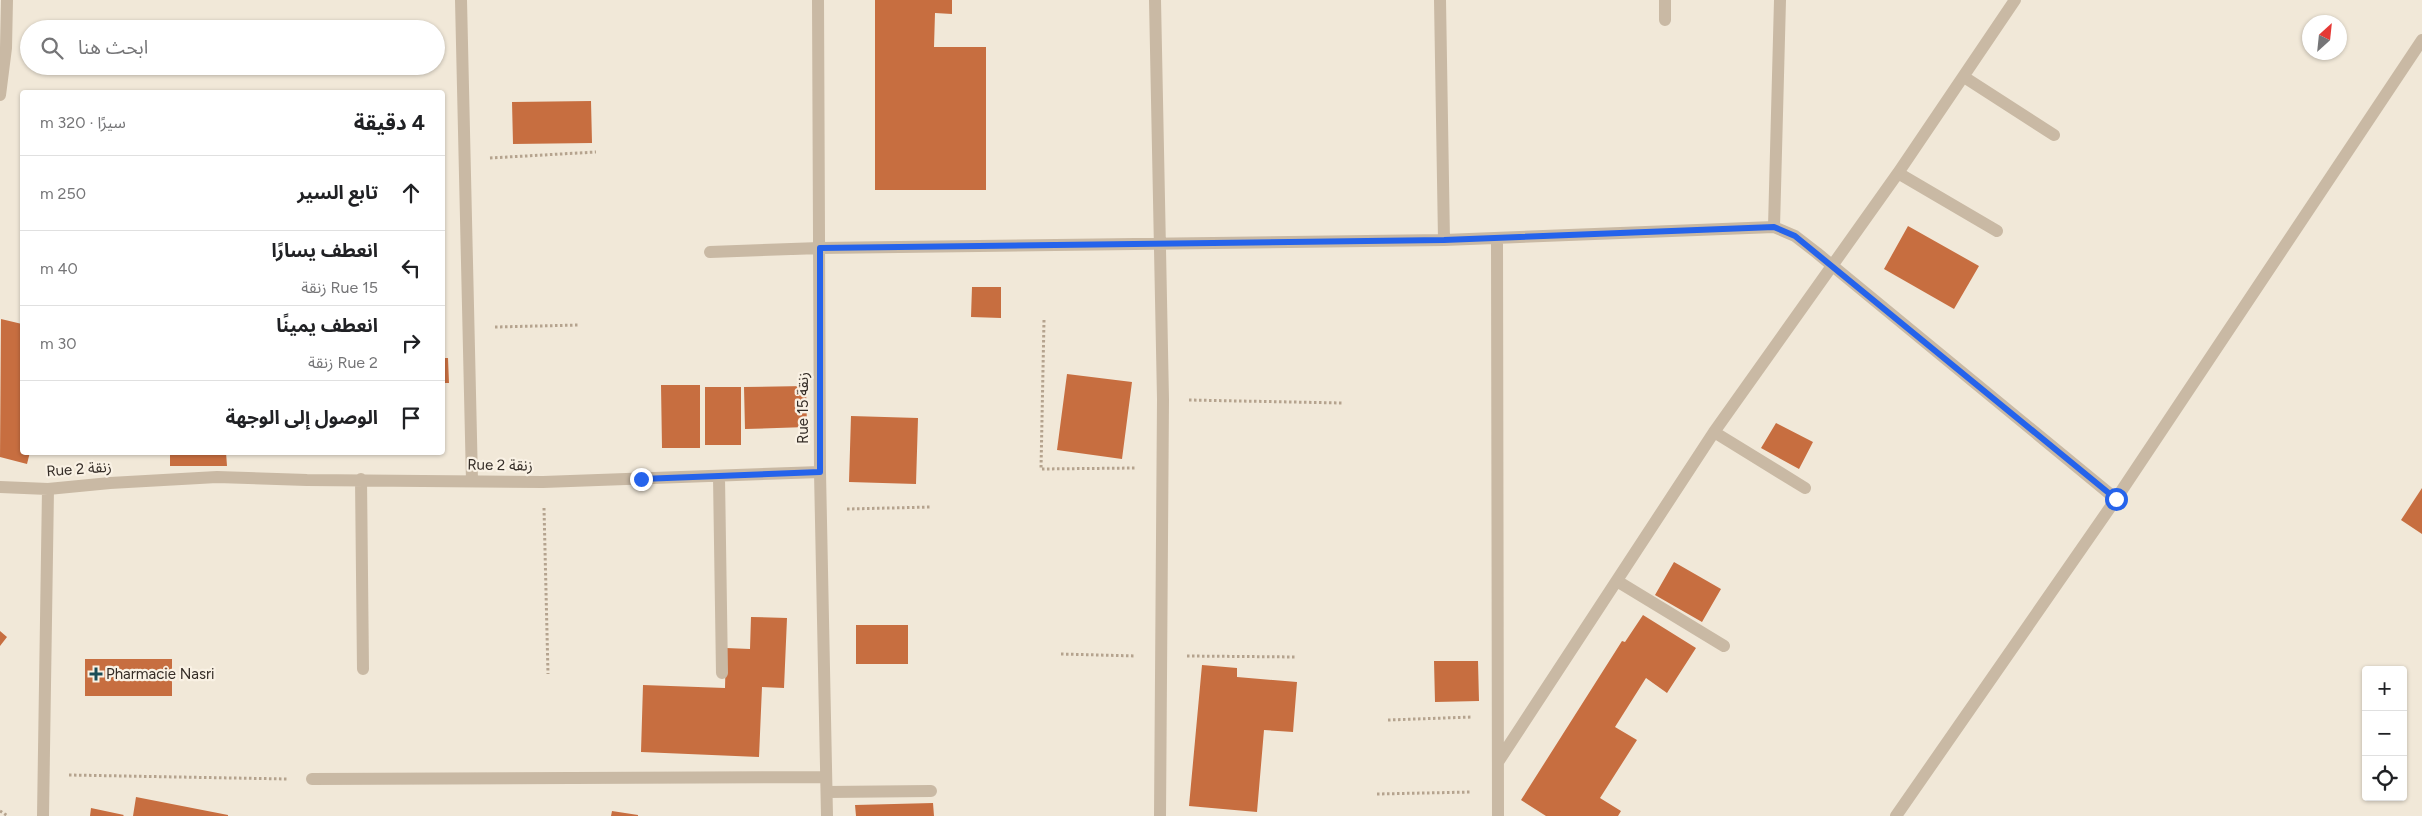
<!DOCTYPE html>
<html lang="ar">
<head>
<meta charset="utf-8">
<style>
	:root { --surface:#fff; --page:#f2f2f2; --text:#202124; --muted:#757577; --line:#e0e0e0 }
	body { margin:0; font-family:Figtree,"Noto Sans Arabic",sans-serif; background:var(--page); color:var(--text); direction:rtl }
	.controls { position:absolute; right:15px; bottom:15px; display:grid; overflow:hidden; border-radius:5px; box-shadow:0 1px 4px #0004 }
	.controls button { width:45px; height:45px; display:grid; place-items:center; padding:0; border:0; border-bottom:1px solid var(--line); background:var(--surface); color:var(--text); font:25px sans-serif }
	.compass { position:absolute; left:2302px; top:15px; width:45px; height:45px; border-radius:50%; background:var(--surface); box-shadow:0 1px 4px #0004; rotate:27deg }
	.stop { position:absolute; width:15px; height:15px; margin:-11px; border:4px solid #2563eb; border-radius:50%; background:#fff }
	.stop.end { background:#2563eb; border-color:#fff; box-shadow:0 1px 5px #0008 }
	.list { margin:0; padding:0; list-style:none }
	h2 { display:flex; justify-content:space-between; align-items:center; height:65px; margin:0; padding:0 20px; font-size:21px }
	h2 small { font-size:16px; font-weight:400; color:var(--muted) }
	.list li { display:grid; grid-template-columns:32px 1fr auto; gap:15px; align-items:center; box-sizing:border-box; height:75px; padding:0 20px; border-top:1px solid var(--line) }
	.list b { display:block; font-size:19px; white-space:nowrap }
	.list p { margin:0; font-size:16px; white-space:nowrap; color:var(--muted) }
	.list em { font-size:16px; font-style:normal; color:var(--muted) }
	.icon { flex:none; width:28px; height:28px; fill:none; stroke:currentColor; stroke-width:2; stroke-linecap:round; stroke-linejoin:round }
	.map { position:relative; flex:none; width:2422px; height:816px; overflow:hidden; direction:ltr }
	.search { position:absolute; background:var(--surface); box-shadow:0 1px 4px #0004; left:20px; top:20px; width:425px; height:55px; display:flex; align-items:center; gap:12px; box-sizing:border-box; padding:0 18px; border-radius:28px; color:var(--muted); font-size:19px }
	.panel { position:absolute; background:var(--surface); box-shadow:0 1px 4px #0004; left:20px; top:90px; width:425px; height:365px; border-radius:5px; direction:rtl }
	.map>svg:first-child { display:block }
</style>
</head>
<body>
<div class="map">
<svg width="2422" height="816" viewBox="0 0 2422 816">
	<rect width="100%" height="100%" fill="#f1e8d8"/>
	<path fill="#c76e40" d="M875 0H952V14L935 13 934 47H986V190H875Z
		M591 101 592 143 513 144 512 102Z
		M1908 226 1979 266 1954 309 1884 269Z
		M972 287H1001V318L971 317Z
		M1 319 22 324V452H30L27 464 0 457Z
		M442 358H448L449 383H442Z
		M1067 374 1132 382 1122 459 1057 450Z
		M661 385H700V448H662Z
		M806 386 807 427 745 429 744 387Z
		M705 387H741V445H705Z
		M851 416 918 418 916 484 849 482Z
		M1776 423 1813 442 1799 469 1761 448Z
		M170 452H226L227 466H170Z
		M2422 488V534L2401 520Z
		M1674 562 1721 589 1702 622 1655 595Z
		M1643 615 1696 648 1667 693 1646 678 1615 727 1637 740 1600 798 1621 811 1618 816H1546L1521 800 1622 641 1625 642Z
		M751 617 787 618 784 688 762 687 759 757 641 752 643 685 725 688 726 648 750 649Z
		M856 625H908V664H856Z
		M0 631 7 637 0 646Z
		M85 659H172V696H85Z
		M1434 661H1478L1479 701 1435 702Z
		M1202 665 1237 668V677L1297 682 1293 732 1264 730 1257 812 1189 806Z
		M136 797 228 815V816H133Z
		M933 803 934 816H856L855 805Z
		M91 808 124 815 123 816H90Z
		M612 811 638 815V816H611Z"/>
	<g fill="none" stroke-linecap="round" stroke-linejoin="round">
		<path stroke="#b5a38e" stroke-width="3" stroke-dasharray="2.5 2.5" stroke-linecap="butt" d="M490 158 596 152
			M1044 320 1041 469 1136 468
			M495 327 580 325
			M1189 400 1342 403
			M544 508 548 674
			M847 509 932 507
			M1061 654 1136 656
			M1187 656 1297 657
			M1388 720 1472 717
			M69 775 287 779
			M1377 794 1472 792
			M0 811 8 816"/>
		<path stroke="#c9b9a4" stroke-width="12" d="M461 0 472 481
			M818 0 820 472 827 816
			M1155 0 1163 399 1160 816
			M1440 0 1444 240
			M1665 0V20
			M1964 77 2054 135
			M0 95 6 48 7 0
			M1898 173 1997 231
			M1774 227 1780 0
			M1497 239 1498 816
			M710 252 820 248 1444 240 1774 227 1795 236 1817 253 2116 499
			M1714 432 1805 488
			M719 477 722 673
			M361 479 363 669
			M0 487 48 489 110 483 217 477 307 480 543 482 820 472
			M1617 581 1724 646
			M1498 762 1714 432 1898 173 2015 0
			M312 779 826 777
			M827 792 931 791
			M43 816 48 489
			M1896 816 2116 499 2422 40"/>
	</g>
	<g fill="none" stroke-linecap="round" stroke-linejoin="round">
		<path stroke="#2563eb" stroke-width="6" d="M641 479 820 472V248L1444 240 1774 227 1795 236 1806 245 2116 499"/>
	</g>
	<path fill="#1b4c56" stroke="#f9f1e4" stroke-width="2" d="M93.5 666.5h5v5h5v5h-5v5h-5v-5h-5v-5h5z"/>
	<g text-anchor="middle" stroke-width="4.5" stroke-linejoin="round" paint-order="stroke">
		<g font-size="15" fill="#342c26" stroke="#f9f1e4">
			<text transform="translate(803 408) rotate(-90)" y="5">Rue 15 زنقة</text>
			<text transform="translate(500 465) rotate(1)" y="5">Rue 2 زنقة</text>
			<text transform="translate(79 469) rotate(-4)" y="5">Rue 2 زنقة</text>
		</g>
		<g font-size="15" fill="#342c26" stroke="#f9f1e4" text-anchor="start">
			<text x="106" y="679">Pharmacie Nasri</text>
		</g>
	</g>
</svg>
<div class="controls">
<button>+</button>
<button>−</button>
<button><svg class="icon" aria-label="locate" viewBox="0 0 24 24"><circle cx="12" cy="12" r="6"/><path d="M12 2v4M12 18v4M2 12h4M18 12h4"/></svg></button>
</div>
<svg class="compass" viewBox="-18 -18 36 36"><path d="M0-13l5 13h-10z" fill="#e53935"/><path d="M0 13l5-13h-10z" fill="#757577"/></svg>
<div class="stop" style="left:2116px;top:499px"></div>
<div class="stop end" style="left:641px;top:479px"></div>
<div class="search"><svg class="icon" aria-label="search" viewBox="0 0 24 24"><circle cx="10" cy="10" r="6"/><path d="M15 15l6 6"/></svg>ابحث هنا</div>
<section class="panel">
<h2>4 دقيقة<small>سيرًا · 320 m</small></h2>
<ul class="list">
<li><svg class="icon" aria-label="ahead" viewBox="0 0 24 24"><path d="M12 20V5M6 11l6-6 6 6"/></svg><div><b>تابع السير</b></div><em>250 m</em></li>
<li><svg class="icon" aria-label="left" viewBox="0 0 24 24"><path d="M17 20v-9H6M10 6l-5 5 5 5"/></svg><div><b>انعطف يسارًا</b><p>Rue 15 زنقة</p></div><em>40 m</em></li>
<li><svg class="icon" aria-label="right" viewBox="0 0 24 24"><path d="M7 20v-9h11M14 6l5 5-5 5"/></svg><div><b>انعطف يمينًا</b><p>Rue 2 زنقة</p></div><em>30 m</em></li>
<li><svg class="icon" aria-label="arrive" viewBox="0 0 24 24"><path d="M6 21V4h12l-3 4 3 4H6"/></svg><div><b>الوصول إلى الوجهة</b></div></li>
</ul>
</section>
</div>
</body>
</html>
